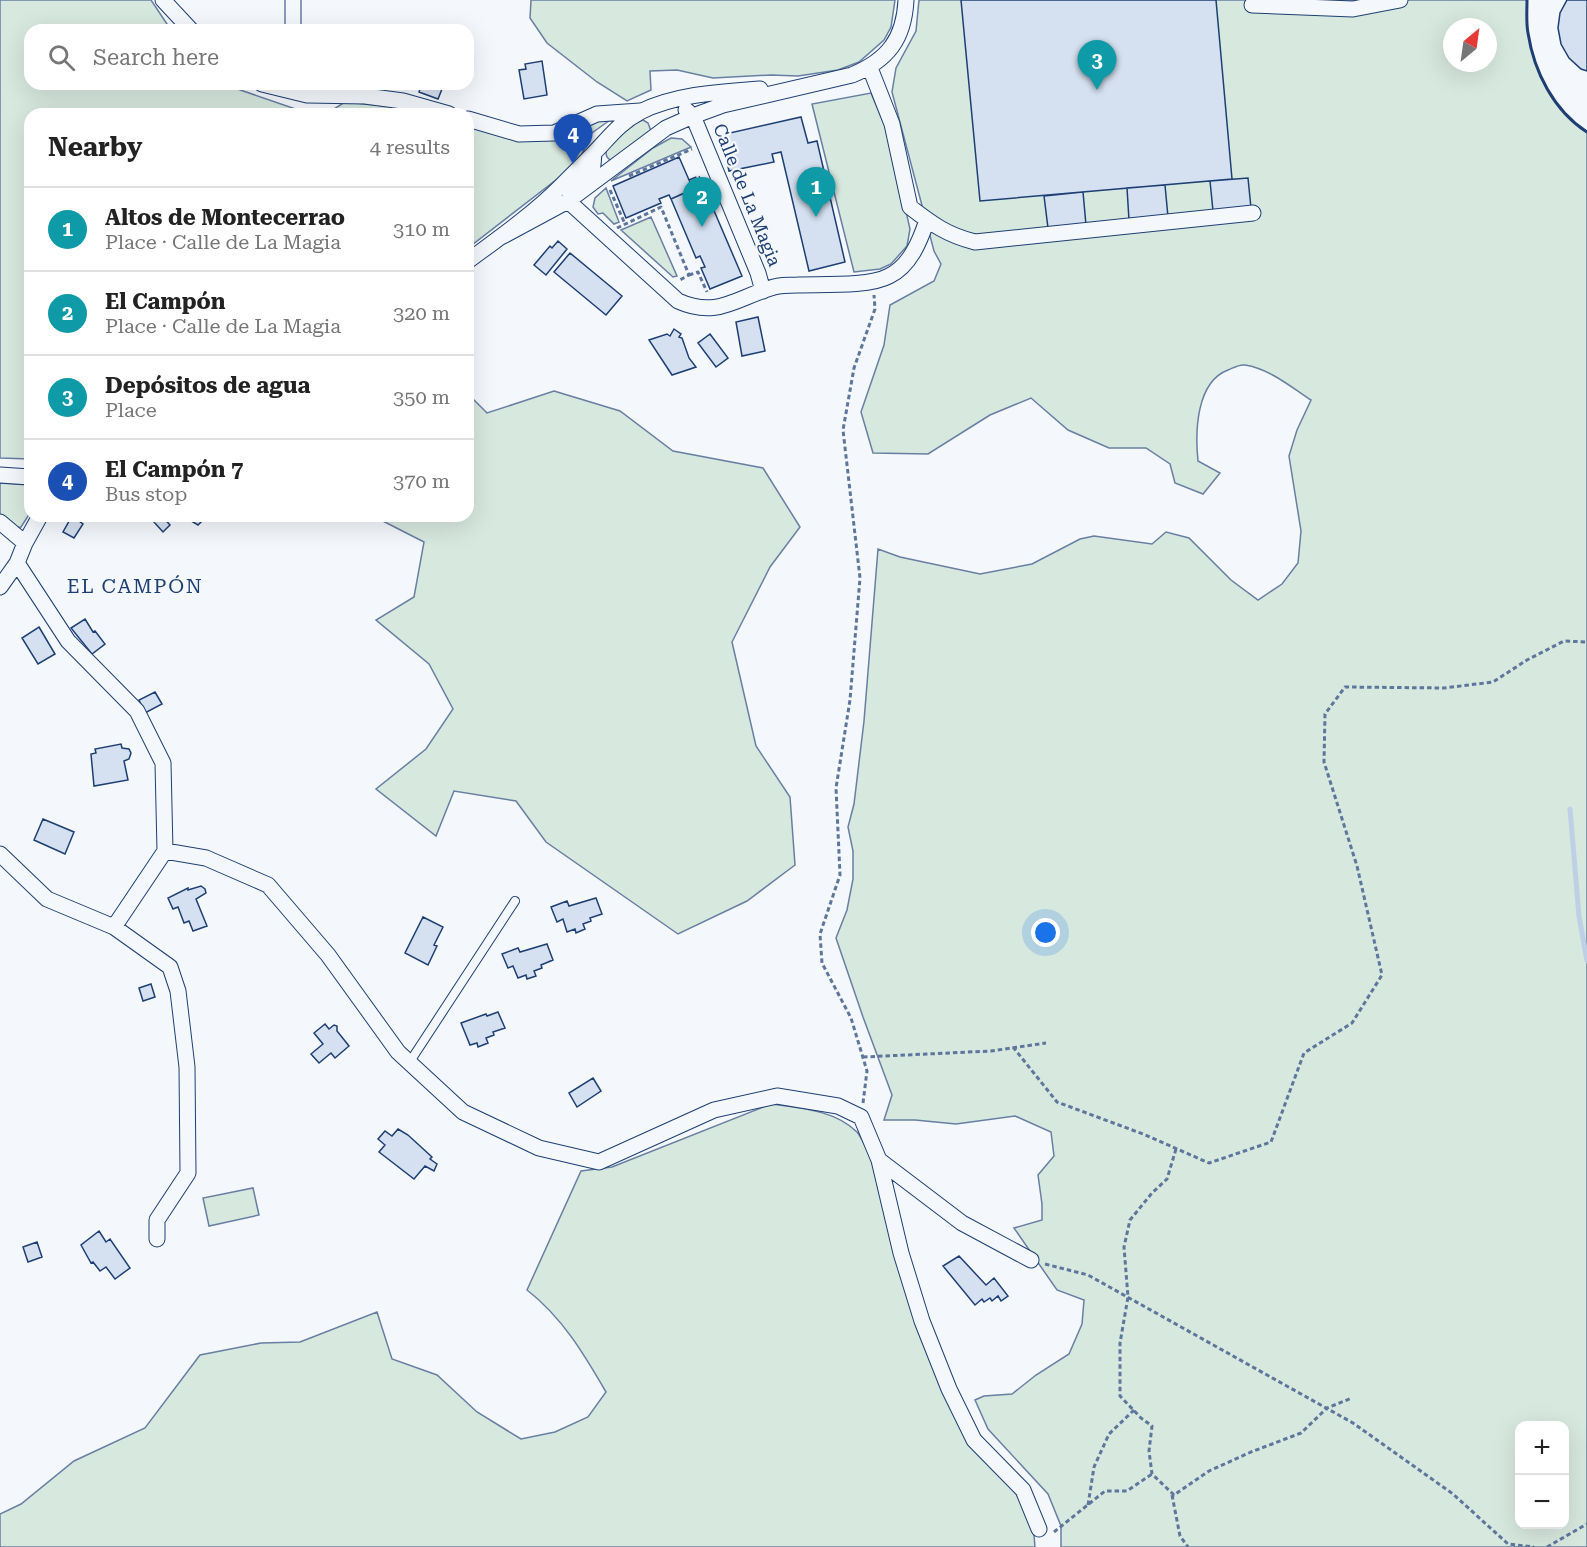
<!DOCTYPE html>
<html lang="en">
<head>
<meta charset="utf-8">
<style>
	:root { --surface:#fff; --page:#f2f2f2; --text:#222; --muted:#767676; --line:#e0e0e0; --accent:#d93025 }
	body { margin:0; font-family:"Roboto Serif",serif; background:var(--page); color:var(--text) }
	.controls { position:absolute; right:18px; bottom:18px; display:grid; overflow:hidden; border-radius:12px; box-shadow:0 6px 24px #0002 }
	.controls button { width:54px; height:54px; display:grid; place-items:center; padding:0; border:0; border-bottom:2px solid var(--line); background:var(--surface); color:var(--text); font:30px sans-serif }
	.compass { position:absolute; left:1443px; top:18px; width:54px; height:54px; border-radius:50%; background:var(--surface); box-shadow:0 6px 24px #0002; rotate:29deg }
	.you { position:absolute; left:1046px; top:933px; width:21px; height:21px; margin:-15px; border:4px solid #fff; border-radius:50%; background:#1a73e8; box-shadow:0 0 0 9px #1a73e833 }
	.badge { display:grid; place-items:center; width:39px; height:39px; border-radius:50%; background:var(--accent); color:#fff; font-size:20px; font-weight:700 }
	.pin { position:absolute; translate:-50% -50px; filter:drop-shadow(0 2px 3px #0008) }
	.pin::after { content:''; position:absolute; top:32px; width:21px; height:18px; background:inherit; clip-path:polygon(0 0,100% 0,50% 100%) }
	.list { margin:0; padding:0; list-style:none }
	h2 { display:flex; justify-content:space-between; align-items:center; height:78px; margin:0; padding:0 24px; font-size:26px }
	h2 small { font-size:20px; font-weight:400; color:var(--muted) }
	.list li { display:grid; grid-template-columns:39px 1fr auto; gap:18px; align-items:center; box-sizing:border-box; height:84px; padding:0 24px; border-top:2px solid var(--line) }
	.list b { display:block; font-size:22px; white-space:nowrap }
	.list p { margin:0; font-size:20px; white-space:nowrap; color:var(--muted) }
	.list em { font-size:20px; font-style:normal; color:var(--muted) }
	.icon { flex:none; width:33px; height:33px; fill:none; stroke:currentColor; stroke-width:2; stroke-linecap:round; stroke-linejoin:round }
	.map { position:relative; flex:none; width:1587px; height:1547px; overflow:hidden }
	.search { position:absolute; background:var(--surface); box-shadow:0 6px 24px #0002; left:24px; top:24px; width:450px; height:66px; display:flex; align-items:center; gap:15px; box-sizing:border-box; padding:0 21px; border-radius:18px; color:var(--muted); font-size:22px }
	.panel { position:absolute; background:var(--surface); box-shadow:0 6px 24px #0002; left:24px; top:108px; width:450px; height:414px; border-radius:18px }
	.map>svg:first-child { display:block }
</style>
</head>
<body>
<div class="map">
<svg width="1587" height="1547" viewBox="0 0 1587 1547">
	<rect width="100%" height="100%" fill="#f4f7fb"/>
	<path fill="#d7e8df" stroke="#687fa3" stroke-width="1.5" fill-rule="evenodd" d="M0 0H151L171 30H30V84H223L310 114H30V459L0 458Z
		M531 0H895L891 27 884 40 859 62 838 70 798 76 771 75 713 78 677 70 650 71 651 90 627 101 597 82 547 43 530 18Z
		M919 0H1527C1527 11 1526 23 1528 33 1534 72 1554 111 1587 133V1547H1061V1526L1048 1494 988 1429 975 1400 984 1396 1012 1394 1036 1375 1069 1354 1082 1324 1084 1300 1057 1290 1014 1228 1042 1220V1204L1038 1175 1054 1156 1051 1132 1015 1116 956 1124 915 1120H884L892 1095 863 1017 836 938 847 910 853 879V851L848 827 854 804 864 721 878 549 900 557 980 574 1032 564 1080 539 1094 536 1152 544 1166 532 1189 538 1231 580 1258 600 1282 584 1298 563 1301 531 1289 456 1297 430 1311 400C1291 387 1270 369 1245 365 1239 364 1233 368 1228 370 1196 382 1195 432 1198 461L1220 473 1203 494 1175 483 1170 464 1146 448H1109L1068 430 1031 398 990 415 928 454 873 453 861 412 884 345 890 305 934 281 941 264 934 251 892 92 896 68 916 31ZM1452 27H1488V63H1452ZM1520 1426H1564V1524H1520Z
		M871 93 889 136 910 229 907 246 891 264 880 269 854 272 812 104Z
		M345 102 405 108 426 114H326Z
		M610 120 592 133 581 156 565 173 468 248V125L518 137 594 121Z
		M643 120 648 123 651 131 612 161C591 151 632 124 643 120Z
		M671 138 682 139 691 147 611 181 653 148Z
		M606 188 619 222 614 224 603 213 598 214 593 207 595 198Z
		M651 217 677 276 673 277 621 230Z
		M554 391 620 411 673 451 763 468 800 527 770 567 732 642 756 746 790 797 795 865 747 901 678 934 546 842 516 801 454 791 436 836 376 789 426 749 453 709 429 664 376 620 414 597 424 542 373 516H468V394L487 413Z
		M0 483 30 485V513L21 527 14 528 0 515Z
		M771 1104C800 1108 835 1110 857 1132 862 1138 865 1147 869 1153L950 1405 1018 1492 1034 1535 1035 1547H0V1514L21 1504 74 1461 145 1428 200 1355 261 1343 300 1342 377 1312 392 1359 437 1375 477 1412 521 1439 555 1432 588 1417 606 1392C584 1354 562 1317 527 1290L581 1171 612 1167Z
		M253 1188 259 1215 209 1226 203 1198Z"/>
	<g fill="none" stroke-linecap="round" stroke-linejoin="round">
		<path stroke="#bed0e5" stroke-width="5" d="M1570 809 1579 916 1587 961"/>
	</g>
	<path fill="#d5e0f0" stroke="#1d3f73" stroke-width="1.5" d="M961 0H1216L1232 179 980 201Z
		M1567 0H1587V71L1581 69 1569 58 1561 44 1558 28 1560 13Z
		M542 61 547 95 524 99 519 70 526 69 525 64Z
		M422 84H444L438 99 419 92Z
		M801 117 808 143 817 141 845 262 809 271 781 152 772 154 774 162 729 171 721 135Z
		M679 157 693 189 671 199 669 195 659 199 661 203 626 218 613 186Z
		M1248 178 1251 208 1213 211 1210 181Z
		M703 185 742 276 710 289 701 268 705 267 700 256 696 258 671 199Z
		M1165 185 1168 217 1129 220 1127 188Z
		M1083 192 1086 225 1048 228 1044 196Z
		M558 241 567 249 546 275 534 265 550 246 552 248Z
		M570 253 622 296 606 315 554 272Z
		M758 317 765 351 742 356 736 322Z
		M674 329 681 334 679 337 682 338 689 358 696 367 672 375 649 340 667 334 670 336Z
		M710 334 728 358 716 367 698 343Z
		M72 516 83 524 74 538 63 532Z
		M160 516H162L170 525 163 532 154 522Z
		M183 516H202L205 518 198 525Z
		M85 619 93 632 95 631 105 644 92 654 71 628Z
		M39 627 55 654 38 664 22 638Z
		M155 692 162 704 145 713 139 700Z
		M121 744 122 748 129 749 131 753 129 759 124 761 128 780 94 786 91 754 96 753 95 749Z
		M43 819 74 832 65 854 34 840Z
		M201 886 205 889 206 893 196 899 207 926 193 931 189 921 184 923 178 907 173 909 168 898 188 888V890Z
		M596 898 602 914 590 918 591 921 583 924 585 929 576 933 575 929 567 932 563 919 557 922 551 907 567 901 569 906Z
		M423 917 443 927 434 945 437 946 428 965 405 953Z
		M547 944 553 960 541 965 542 968 534 971 536 976 527 979 526 975 518 978 513 966 508 968 502 954 518 948 520 952Z
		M151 984 155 997 143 1001 139 988Z
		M498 1012 505 1028 493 1032 494 1035 486 1038 488 1043 478 1047 477 1043 470 1045 461 1023 486 1014 487 1016Z
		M325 1024 329 1029 334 1025 337 1026V1031L349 1046 335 1058 331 1053 319 1063 311 1054 323 1044 314 1033Z
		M593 1078 601 1091 577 1107 569 1093Z
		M398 1129 408 1135 432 1157 430 1159 437 1164 434 1171 425 1166 414 1179 379 1152 385 1145 378 1139 385 1131 392 1136Z
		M99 1231 106 1242 110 1239 130 1268 115 1279 106 1267 100 1271 93 1262 91 1263 81 1245Z
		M37 1242 42 1257 28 1262 23 1247Z
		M959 1256 986 1285 994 1278 1008 1296 1001 1301 998 1296 992 1301 990 1298 984 1302 982 1299 975 1305 943 1266Z"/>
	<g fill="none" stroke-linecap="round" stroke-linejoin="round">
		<defs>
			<path id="service" d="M409 1063 515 901"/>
			<path id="minor" d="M163 0 191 30
				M1252 5 1353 9 1400 0
				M293 30V0
				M870 68 892 124 910 207C932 224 947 235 975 242L1253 213
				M262 84 307 95 365 96 403 101 449 114
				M686 110 693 116 758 273 763 291
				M468 119 519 134 554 133 597 114 640 111
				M594 153 593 165 581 178 568 201 678 301C718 319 737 297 774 287 781 285 790 285 797 285 821 284 869 287 889 276 910 266 920 241 927 220
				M501 237 568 201 666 128 693 116 723 105 852 75C888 60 904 39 906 0
				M468 261C499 238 533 214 560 187 571 176 582 165 593 154 608 139 619 123 640 112 675 94 721 92 760 89
				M0 475 30 477
				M0 522 25 543
				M0 587 17 563 25 543 40 516
				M165 851 206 858 268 885 328 955 398 1052 463 1112 539 1148 599 1162 714 1110 777 1096 838 1106 861 1117 879 1160 901 1253 922 1321 949 1389 974 1440 1023 1490 1039 1529
				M0 854 47 899 114 927 165 851 163 763 137 711 68 641 17 563
				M114 927 170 967 178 991 187 1067 188 1173 157 1220V1239
				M879 1160 962 1223 1031 1260"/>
		</defs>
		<use href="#service" stroke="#1d3f73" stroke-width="10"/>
		<use href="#minor" stroke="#1d3f73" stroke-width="17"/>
		<path stroke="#5e769c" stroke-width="3" stroke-dasharray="4.5 3" stroke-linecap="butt" d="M629 176 692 149
			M610 190 625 224
			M617 228 661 207 689 275 678 281
			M689 275 698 272 707 292
			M1013 1047 1057 1102 1143 1134 1209 1163 1271 1142 1304 1053 1352 1023 1382 975 1357 866 1324 762 1325 714 1345 687 1444 688 1493 682 1527 660 1564 641 1587 642
			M863 1057 991 1051 1046 1043
			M863 1103 867 1071 851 1018 822 963 820 934 840 875 836 788 850 700 860 578 843 430 854 368 875 309 874 295
			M1176 1149 1167 1179 1152 1193 1130 1220 1124 1247 1128 1297 1120 1343V1396L1141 1418 1152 1426 1149 1451 1152 1474 1174 1495 1209 1471 1251 1452 1301 1433 1327 1408 1352 1398
			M1045 1264 1088 1275 1353 1423 1453 1494 1508 1544 1534 1547
			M1172 1495 1180 1536 1188 1547
			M1088 1505 1094 1467 1109 1434 1134 1410
			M1054 1532 1105 1491H1127L1152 1474
			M1547 1547 1587 1524"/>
		<use href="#service" stroke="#f4f7fb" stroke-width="8"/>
		<use href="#minor" stroke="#f4f7fb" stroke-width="15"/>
		<path stroke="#1d3f73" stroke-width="1.5" stroke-dasharray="8 3" stroke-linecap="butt" d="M689 180 699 176 703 185"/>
		<path stroke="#1d3f73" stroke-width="3" d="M1527 0C1527 11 1526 23 1528 33 1534 72 1554 111 1587 132"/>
	</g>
	<g text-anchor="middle" stroke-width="4.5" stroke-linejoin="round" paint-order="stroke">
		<g font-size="18" fill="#1d3f73" stroke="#f4f7fb">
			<text transform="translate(747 195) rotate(68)" y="6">Calle de La Magia</text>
		</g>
		<g font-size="20" letter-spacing="1.5" fill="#1d3f73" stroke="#f4f7fb">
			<text x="135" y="593">EL CAMPÓN</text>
		</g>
	</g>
</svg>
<div class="controls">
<button>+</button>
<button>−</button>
</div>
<svg class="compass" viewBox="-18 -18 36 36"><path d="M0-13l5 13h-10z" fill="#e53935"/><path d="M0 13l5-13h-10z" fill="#767676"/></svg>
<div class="you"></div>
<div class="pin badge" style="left:816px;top:217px;background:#0f9aa8">1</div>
<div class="pin badge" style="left:702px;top:227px;background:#0f9aa8">2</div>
<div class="pin badge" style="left:1097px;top:90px;background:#0f9aa8">3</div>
<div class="pin badge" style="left:573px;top:164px;background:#1a4fb4">4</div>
<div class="search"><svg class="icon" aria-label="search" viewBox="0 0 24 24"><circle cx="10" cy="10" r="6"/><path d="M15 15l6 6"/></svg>Search here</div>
<section class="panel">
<h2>Nearby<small>4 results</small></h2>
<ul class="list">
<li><span class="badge" style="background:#0f9aa8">1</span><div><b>Altos de Montecerrao</b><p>Place · Calle de La Magia</p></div><em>310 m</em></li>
<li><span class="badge" style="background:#0f9aa8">2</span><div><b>El Campón</b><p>Place · Calle de La Magia</p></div><em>320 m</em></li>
<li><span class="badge" style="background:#0f9aa8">3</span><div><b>Depósitos de agua</b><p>Place</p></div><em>350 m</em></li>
<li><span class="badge" style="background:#1a4fb4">4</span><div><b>El Campón 7</b><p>Bus stop</p></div><em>370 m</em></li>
</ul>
</section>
</div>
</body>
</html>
